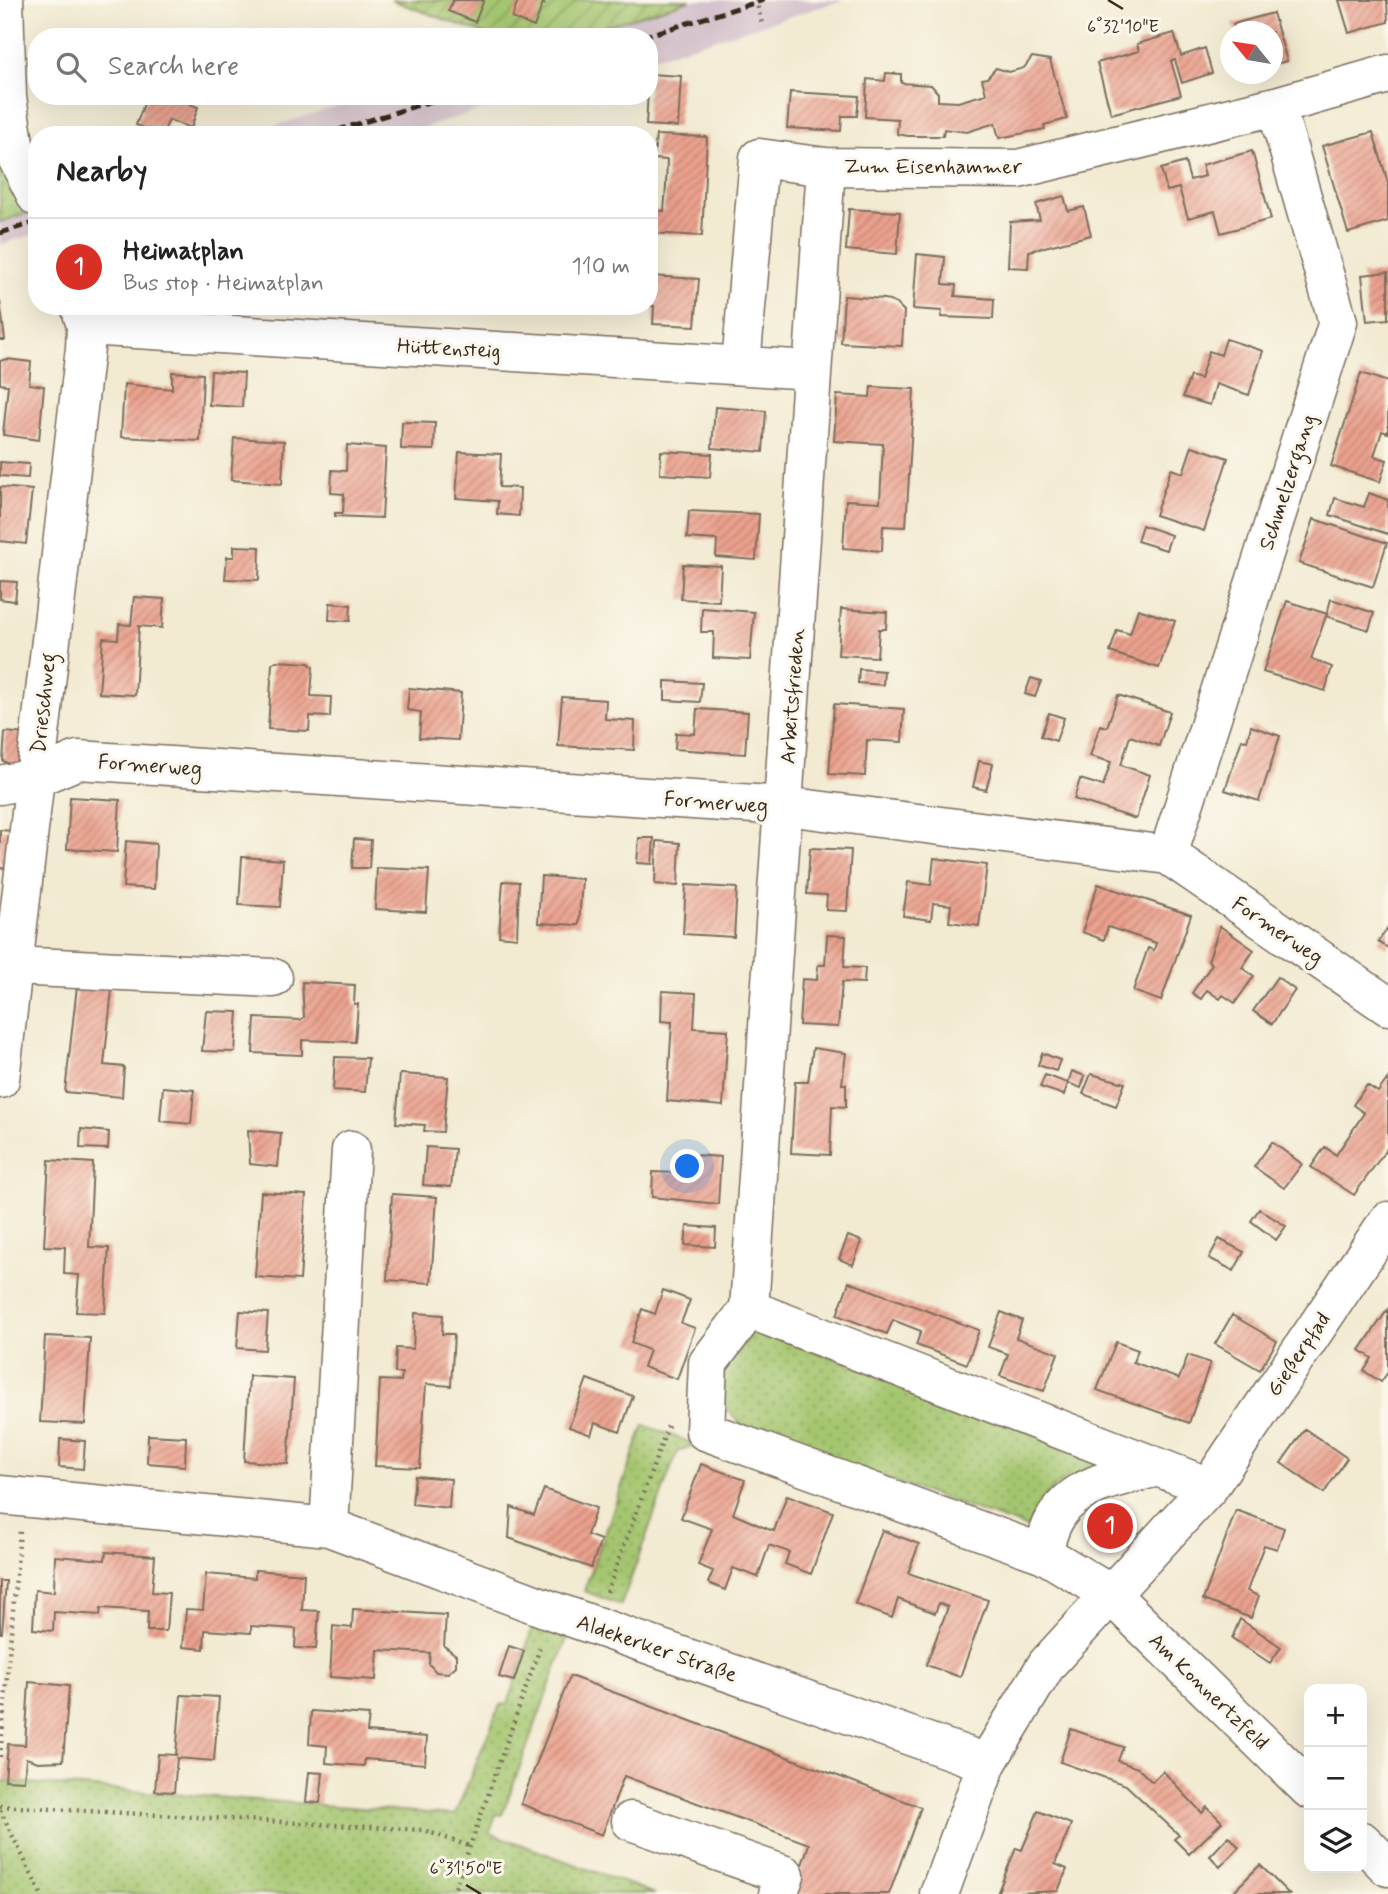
<!DOCTYPE html>
<html lang="en">
<head>
<meta charset="utf-8">
<style>
	:root { --surface:#fff; --page:#f6f6f6; --text:#222; --muted:#767676; --line:#e0e0e0; --accent:#d93025 }
	body { margin:0; font-family:Mynerve,sans-serif; background:var(--page); color:var(--text) }
	.controls { position:absolute; right:21px; bottom:21px; display:grid; overflow:hidden; border-radius:14px; box-shadow:0 7px 28px #0002 }
	.controls button { width:63px; height:63px; display:grid; place-items:center; padding:0; border:0; border-bottom:2px solid var(--line); background:var(--surface); color:var(--text); font:35px sans-serif }
	.compass { position:absolute; left:1220px; top:21px; width:63px; height:63px; border-radius:50%; background:var(--surface); box-shadow:0 7px 28px #0002; rotate:300deg }
	.you { position:absolute; left:688px; top:1167px; width:24px; height:24px; margin:-18px; border:5px solid #fff; border-radius:50%; background:#1a73e8; box-shadow:0 0 0 10px #1a73e833 }
	.badge { display:grid; place-items:center; width:46px; height:46px; border-radius:50%; background:var(--accent); color:#fff; font-size:23px; font-weight:700 }
	.pin { position:absolute; translate:-50% -50%; border:4px solid #fff; box-shadow:0 2px 7px #0006 }
	.list { margin:0; padding:0; list-style:none }
	h2 { display:flex; justify-content:space-between; align-items:center; height:91px; margin:0; padding:0 28px; font-size:30px }
	h2 small { font-size:23px; font-weight:400; color:var(--muted) }
	.list li { display:grid; grid-template-columns:46px 1fr auto; gap:21px; align-items:center; box-sizing:border-box; height:98px; padding:0 28px; border-top:2px solid var(--line) }
	.list b { display:block; font-size:26px; white-space:nowrap }
	.list p { margin:0; font-size:23px; white-space:nowrap; color:var(--muted) }
	.list em { font-size:23px; font-style:normal; color:var(--muted) }
	.icon { flex:none; width:38px; height:38px; fill:none; stroke:currentColor; stroke-width:2; stroke-linecap:round; stroke-linejoin:round }
	.map { position:relative; flex:none; width:1388px; height:1894px; overflow:hidden }
	.search { position:absolute; background:var(--surface); box-shadow:0 7px 28px #0002; left:28px; top:28px; width:630px; height:77px; display:flex; align-items:center; gap:18px; box-sizing:border-box; padding:0 24px; border-radius:28px; color:var(--muted); font-size:26px }
	.panel { position:absolute; background:var(--surface); box-shadow:0 7px 28px #0002; left:28px; top:126px; width:630px; height:189px; border-radius:28px }
	.map>svg:first-child { display:block }
</style>
</head>
<body>
<div class="map">
<svg width="1388" height="1894" viewBox="0 0 1388 1894">
	<defs>
		<pattern id="grass-dots" width="8" height="8" patternUnits="userSpaceOnUse" patternTransform="scale(1.75)"><rect width="8" height="8" fill="#a5c66f"/><path d="M2 2h.1M6 6h.1" fill="none" stroke="#88a15b" stroke-width="1.8" stroke-linecap="round"/></pattern>
		<pattern id="garden-furrows" width="10" height="10" patternUnits="userSpaceOnUse" patternTransform="scale(1.75)"><rect width="10" height="10" fill="#a5c66f"/><path d="M-1 1l2-2M0 10L10 0M9 11l2-2" fill="none" stroke="#88a15b"/></pattern>
		<pattern id="building-hatch" width="6" height="6" patternUnits="userSpaceOnUse" patternTransform="scale(1.75)"><rect width="6" height="6" fill="#eba18e"/><path d="M-1 1l2-2M0 6l6-6M5 7l2-2" fill="none" stroke="#c08373"/></pattern>
	</defs>
	<rect width="100%" height="100%" fill="#fbf7ec"/>
	<filter id="ink" filterUnits="userSpaceOnUse"><feTurbulence type="fractalNoise" baseFrequency=".0143" numOctaves="2"/><feDisplacementMap in="SourceGraphic" scale="14" xChannelSelector="R" yChannelSelector="G"/><feConvolveMatrix kernelMatrix="1 2 1 2 8 2 1 2 1" color-interpolation-filters="sRGB"/></filter>
	<filter id="wash" filterUnits="userSpaceOnUse"><feTurbulence type="fractalNoise" baseFrequency=".00686" numOctaves="4" result="noise"/><feDisplacementMap in="SourceGraphic" scale="28" xChannelSelector="R" yChannelSelector="G"/><feGaussianBlur stdDeviation="1.57" result="paint"/><feColorMatrix in="noise" values="0 0 0 0 0 0 0 0 0 0 0 0 0 0 0 0 0 1.4 0 .05"/><feComposite in="paint" operator="in"/></filter>
	<g filter="url(#wash)">
		<rect width="100%" height="100%" fill="#f2ead1"/>
		<path fill="#d1bdc9" d="M691 0H844L649 59V37H571Z
			M372 96H526L400 135H244Z
			M30 212 34 234 0 245V222Z"/>
		<path fill="url(#grass-dots)" stroke="#707846" stroke-width="2" d="M0 102 30 212 0 222Z
			M755 1329 1127 1466C1073 1472 1050 1477 1027 1528L750 1431C698 1392 722 1370 755 1329Z
			M644 1425 695 1444 677 1452 621 1605 584 1591Z
			M533 1626 567 1638 502 1815 496 1814 490 1833 655 1894H0V1781L455 1815 500 1705 508 1704Z"/>
		<path fill="url(#garden-furrows)" stroke="#707846" stroke-width="2" d="M391 0H691L571 37H492Z"/>
		<g id="blocks">
			<path fill="url(#building-hatch)" d="M453 0H484L475 22 448 11Z
				M518 0H544L534 27 512 18Z
				M1339 0H1387L1388 22 1349 33Z
				M1273 13 1287 61 1272 65V32H1236L1233 24Z
				M1174 33 1181 56 1205 48 1212 73 1182 83 1175 60 1171 61 1181 95 1111 114 1097 63 1139 51 1137 44Z
				M1032 57 1050 60 1067 119 1044 125 1045 129 999 138 995 123 967 132 944 129 943 136H908L897 134 898 119 865 117 867 79 885 81 886 73 901 74V83L931 85 938 93V101L958 102 986 94 982 79 987 78 996 68 1009 72 1024 68Z
				M649 74 681 76 678 127 646 125Z
				M790 92 859 96 857 116H842L841 131 787 128Z
				M147 96H184L182 101 198 107 191 128 169 120 162 135 136 125Z
				M1373 132 1388 183V221L1348 233 1322 146Z
				M656 135 707 137 702 236 649 233V210L664 211 666 186 667 160 654 159Z
				M1252 151 1271 219 1221 233 1215 211 1188 218 1179 188 1167 191 1161 169 1185 162 1190 180 1205 176 1202 165Z
				M1064 196 1068 211 1084 207 1091 235 1029 251 1028 268 1008 267 1010 222 1040 220 1036 204Z
				M849 209 900 212 897 254 846 250Z
				M917 254 945 257 943 284 956 285 955 296 994 299 993 319 941 317 942 311 913 309Z
				M1388 272V319L1367 321 1362 275Z
				M649 276 699 279 695 326 653 324 654 306H649Z
				M844 296 885 299 897 304 904 311 902 346 841 343Z
				M0 301 5 340H0Z
				M421 306H481V312Z
				M1226 339 1263 351 1249 395 1216 384 1210 405 1183 397 1190 376 1200 379 1209 351 1221 355Z
				M6 359 31 362 29 384 44 386 39 440 3 435 8 385 0 384V361Z
				M211 371 244 373 242 407 209 405Z
				M172 372 203 374 200 441 121 437 124 384 172 389Z
				M1361 373 1388 382V433L1382 431 1374 456 1387 460 1380 482 1331 466Z
				M871 387 914 389 906 527 883 526 882 551 843 548 846 500 880 502 883 444 834 441 837 395 870 397Z
				M715 407 766 411 763 452 712 448Z
				M402 422 435 423 434 450 401 449Z
				M234 438 284 441 282 484 231 480Z
				M347 445 386 448 382 518 335 516V513H343L344 494 331 493 332 470 346 471Z
				M1192 446 1228 458 1204 531 1155 515 1171 469 1183 473Z
				M661 451 712 454 710 477 660 474Z
				M459 452 501 454 499 487 520 488 519 516 497 514 498 501 456 498Z
				M0 462 29 464 28 478 0 476Z
				M0 487 32 490 26 544 0 541Z
				M1369 493 1388 500V534L1330 515 1335 498 1364 507Z
				M689 511 759 514 756 560 716 557 717 540 687 538Z
				M1314 519 1387 543 1373 587 1299 563Z
				M1142 525 1171 535 1166 550 1137 541Z
				M234 546 260 547 259 580 225 579 227 557H234Z
				M683 564 721 566 719 601 681 599Z
				M0 581 17 582 15 601 0 599Z
				M134 597 164 599 162 628 139 626 135 695 99 693 103 638 118 639 119 624 131 625Z
				M1331 599 1374 613 1369 630 1326 616 1311 659 1332 667 1325 691 1263 672 1287 601 1327 614Z
				M330 603 351 605 350 621 329 620Z
				M702 608 754 612 750 660 713 658 714 632H701Z
				M841 609 887 612 886 629H879L877 657 838 655Z
				M1138 609 1175 621 1159 668 1110 652 1117 630 1130 634Z
				M276 661 309 663 313 667 311 696 331 697 330 717 310 716 309 731 268 729 272 664Z
				M859 669 884 671 883 685 858 683Z
				M1031 678 1041 681 1035 697 1025 694Z
				M665 681 702 683 700 702 665 700Z
				M409 688 461 693 458 740 419 738 421 712 407 710Z
				M1118 695 1170 712 1159 746 1130 736 1121 765 1150 775 1136 819 1074 799 1080 779 1103 786 1111 762 1090 756 1100 725 1107 727Z
				M562 697 606 700 605 719 635 721 634 750 558 746Z
				M834 704 904 709 902 742 867 740 865 776 829 774Z
				M697 709 748 712 745 754 675 749 676 733 695 734Z
				M1049 713 1064 718 1056 741 1041 736Z
				M1251 726 1280 736 1259 801 1225 790 1242 739 1247 741Z
				M5 732 25 734 22 760 16 768 3 761Z
				M979 761 993 764 986 790 973 787Z
				M70 797 120 800 117 852 67 849Z
				M0 830 14 831 9 869 0 868Z
				M639 838H654L652 864 637 863Z
				M354 839 371 840 369 868H352Z
				M126 841 156 844 154 889 123 887Z
				M657 841 680 843 678 886 655 884Z
				M810 848 851 850 847 911 826 910 827 895 807 894Z
				M242 857 283 860 280 907 239 905Z
				M934 858 987 865 979 926 949 922 951 905 933 903 931 920 903 916 908 882 931 885Z
				M377 868 429 870 426 912 375 909Z
				M541 876 582 879 579 925 538 923Z
				M503 881 519 882 517 938 499 936Z
				M1098 884 1191 915 1161 1001 1133 991 1148 948 1154 950 1156 943 1108 927 1104 940 1082 932Z
				M686 885 737 888 734 937 683 934Z
				M1220 926 1254 950 1242 968 1254 976 1235 1003 1223 995 1220 999 1207 990 1201 999 1192 993 1212 964 1208 961Z
				M1388 927V948L1378 942Z
				M827 935 846 936 844 967 865 968 864 983 842 982 838 1027 799 1025 802 979 817 980 818 965H825Z
				M1277 977 1295 990 1272 1024 1253 1011Z
				M302 982 355 985 354 1004H358L355 1042 302 1040V1055L253 1053 255 1018 300 1020 304 1017Z
				M77 986 112 989 104 1065 124 1067 122 1097 65 1092Z
				M662 991 696 993 694 1028 728 1030 723 1106 667 1101 672 1022 661 1021Z
				M206 1011 238 1012 235 1052 202 1051Z
				M813 1048 846 1053 842 1084H846V1107L832 1106 830 1155 791 1153 795 1082H808Z
				M1042 1053 1060 1060 1056 1071 1038 1065Z
				M335 1057 368 1058 365 1092 333 1090Z
				M1072 1071 1085 1076 1081 1088 1068 1083Z
				M400 1074 448 1077 443 1132 424 1131 425 1125 396 1123Z
				M1091 1074 1125 1083 1116 1106 1083 1094Z
				M1045 1075 1068 1083 1064 1095 1040 1087Z
				M1388 1078V1147L1354 1195 1311 1167 1325 1147 1336 1155 1364 1113 1353 1105 1367 1085 1378 1092Z
				M163 1087 194 1090 191 1124 160 1121Z
				M81 1129 109 1132 108 1149 80 1148Z
				M248 1130 281 1133 278 1167 250 1164Z
				M1272 1142 1302 1164 1284 1188 1254 1167Z
				M426 1147 455 1149 451 1187 423 1185Z
				M679 1154 721 1157 718 1204 652 1197 653 1172 678 1173Z
				M49 1160 93 1163 89 1247 109 1248 105 1313 76 1312 79 1275 64 1274 65 1247 44 1246Z
				M261 1192 306 1195 300 1280 255 1277Z
				M392 1194 437 1197 431 1283 387 1280Z
				M1259 1209 1286 1226 1276 1240 1251 1221Z
				M687 1226 716 1228 715 1247 685 1245Z
				M848 1236 862 1241 853 1265 839 1259Z
				M1219 1239 1244 1252 1234 1271 1209 1258Z
				M849 1282 979 1330 967 1364 916 1345 921 1331 893 1320 887 1334 837 1315Z
				M663 1290 690 1300 681 1323 695 1328 677 1379 643 1367 649 1350 631 1343 642 1309 655 1314Z
				M1388 1309V1372L1381 1382 1364 1371 1372 1358 1360 1350Z
				M240 1311 268 1313 265 1350 237 1348Z
				M1001 1312 1022 1320 1016 1338 1058 1353 1044 1391 1000 1376 1008 1354 988 1347Z
				M415 1313 443 1315 442 1334H454L451 1386 426 1384 420 1468 375 1466 380 1380 401 1381 402 1373H395L396 1348 413 1349Z
				M1232 1315 1277 1341 1260 1370 1215 1344Z
				M45 1336 90 1338 85 1424 40 1422Z
				M1116 1342 1138 1350 1133 1362 1179 1379 1188 1355 1210 1363 1189 1423 1097 1390Z
				M249 1376 294 1379 288 1464 244 1461Z
				M587 1379 633 1396 620 1432 595 1423 591 1435 569 1427Z
				M1305 1429 1347 1458 1324 1493 1281 1463Z
				M148 1435 186 1437 185 1466 147 1463Z
				M60 1439 85 1441 83 1469 59 1467Z
				M701 1464 745 1480 733 1514 768 1529 774 1531 787 1495 833 1512 811 1574 785 1564 789 1552 769 1545 758 1577 733 1568 725 1590 708 1583 713 1571 698 1565 712 1529 681 1518Z
				M415 1476 451 1479 449 1508 412 1504Z
				M544 1489 596 1508 587 1535 601 1540 591 1568 509 1538 511 1507 534 1515Z
				M1236 1510 1284 1528 1277 1549 1264 1545 1247 1591 1259 1596 1251 1618 1203 1600Z
				M882 1530 919 1544 908 1573 988 1600 960 1677 926 1665 948 1607 939 1603 935 1613 898 1599 892 1618 855 1604Z
				M106 1552 155 1556 152 1592 169 1593 166 1631H147L148 1611 101 1608 100 1615 54 1612 53 1631 33 1629 35 1590 54 1592 55 1556 105 1560Z
				M255 1570 304 1574 302 1610 319 1611 316 1649 295 1648 296 1629 251 1626V1633L205 1630 204 1649 183 1647 186 1609 203 1610 206 1574 255 1578Z
				M0 1581H6L2 1633H0Z
				M353 1609 446 1615 444 1646 456 1655V1666L448 1673 436 1672 429 1664 430 1653 378 1650 376 1680 330 1677 333 1626 352 1628Z
				M1240 1619 1281 1647 1270 1663 1232 1638Z
				M509 1646 524 1651 514 1681 499 1677Z
				M570 1676 921 1807 889 1894H792L809 1844 624 1776 602 1835 521 1804Z
				M29 1682 69 1686 63 1761 38 1762 26 1758 24 1781 5 1780 8 1744 25 1745Z
				M181 1695 219 1697 214 1761 177 1758 174 1792 155 1791 158 1754 176 1755Z
				M311 1711 369 1715 367 1732 427 1737 425 1764 365 1759 364 1766 326 1763 327 1746 309 1744Z
				M1071 1729 1123 1747 1118 1761 1138 1768 1152 1782 1163 1771 1202 1813 1207 1807 1222 1822 1189 1854 1174 1839 1179 1835 1126 1785 1060 1762Z
				M309 1772 323 1773 320 1803 306 1802Z
				M1038 1811 1071 1824 1055 1864 1067 1869 1058 1891 997 1894 1016 1848 1022 1850Z
				M1229 1836 1239 1847 1220 1867 1210 1856Z
				M1260 1865 1289 1894H1231Z"/>
		</g>
	</g>
	<g filter="url(#ink)">
		<use href="#blocks" fill-opacity="0" stroke="#7b6d5d" stroke-width="2"/>
		<g fill="none" stroke-linecap="round" stroke-linejoin="round">
			<defs>
				<path id="minor" d="M4 0 7 97 16 156 37 197
					M86 326 812 370
					M741 365 759 158 826 167 1018 169 1276 106 1388 74
					M0 785 35 778 78 760 785 806 1168 855 1388 1006
					M1168 855 1338 322 1276 106
					M11 966 273 978
					M0 1079 85 348 86 326 80 306
					M749 1309 826 167
					M1209 1487 749 1309 708 1363 705 1431 1044 1554 1109 1593 1309 1789
					M0 1495 329 1527 553 1611 987 1763
					M329 1527 351 1150
					M1044 1554C1052 1488 1103 1481 1158 1467
					M631 1821 785 1875 778 1894
					M1362 1841 1388 1867
					M939 1894 987 1763 1047 1664 1209 1487 1388 1221"/>
			</defs>
			<use href="#minor" stroke="#7b6d5d" stroke-width="41"/>
			<path stroke="#7b6d5d" stroke-width="4.5" stroke-dasharray="2 5" stroke-linecap="butt" d="M756 0 762 24
				M543 4 548 0
				M607 1592 668 1426
				M0 1757 20 1531
				M0 1806 423 1830 469 1846
				M0 1810 41 1894
				M453 1894 541 1645"/>
			<use href="#minor" stroke="#fff" stroke-width="38"/>
			<path stroke="#3b2a1e" stroke-width="5" stroke-dasharray="10 5" stroke-linecap="butt" d="M642 37 764 0
				M322 135 448 96
				M0 233 37 222"/>
		</g>
	</g>
	<path fill="none" stroke="#3b2a1e" stroke-width="2.5" d="M1108 0 1123 9M466 1885 481 1894"/>
	<g text-anchor="middle" stroke-width="6" stroke-linejoin="round" paint-order="stroke">
		<g font-size="21" fill="#3b2a1e" stroke="#fbf7ec">
			<text x="933" y="173">Zum Eisenhammer</text>
			<text transform="translate(449 348) rotate(3)" y="7">Hüttensteig</text>
			<text transform="translate(1287 482) rotate(-72)" y="7">Schmelzergang</text>
			<text transform="translate(792 696) rotate(-86)" y="7">Arbeitsfrieden</text>
			<text transform="translate(43 703) rotate(-84)" y="7">Drieschweg</text>
			<text transform="translate(150 765) rotate(4)" y="7">Formerweg</text>
			<text transform="translate(716 802) rotate(4)" y="7">Formerweg</text>
			<text transform="translate(1278 930) rotate(34)" y="7">Formerweg</text>
			<text transform="translate(1298 1354) rotate(-56)" y="7">Gießerpfad</text>
			<text transform="translate(657 1648) rotate(19)" y="7">Aldekerker Straße</text>
			<text transform="translate(1209 1691) rotate(44)" y="7">Am Konnertzfeld</text>
		</g>
	</g>
	<g font-size="18" text-anchor="middle" fill="#3b2a1e" stroke="#fbf7ec" stroke-width="6" stroke-linejoin="round" paint-order="stroke">
		<text x="1123" y="32">6°32'10"E</text>
		<text x="466" y="1874">6°31'50"E</text>
	</g>
</svg>
<div class="controls">
<button>+</button>
<button>−</button>
<button><svg class="icon" aria-label="layers" viewBox="0 0 24 24"><path d="M12 4l9 5-9 5-9-5zM3 14l9 5 9-5"/></svg></button>
</div>
<svg class="compass" viewBox="-18 -18 36 36"><path d="M0-13l5 13h-10z" fill="#e53935"/><path d="M0 13l5-13h-10z" fill="#767676"/></svg>
<div class="you"></div>
<div class="pin badge" style="left:1110px;top:1526px">1</div>
<div class="search"><svg class="icon" aria-label="search" viewBox="0 0 24 24"><circle cx="10" cy="10" r="6"/><path d="M15 15l6 6"/></svg>Search here</div>
<section class="panel">
<h2>Nearby<small></small></h2>
<ul class="list">
<li><span class="badge">1</span><div><b>Heimatplan</b><p>Bus stop · Heimatplan</p></div><em>110 m</em></li>
</ul>
</section>
</div>
</body>
</html>
